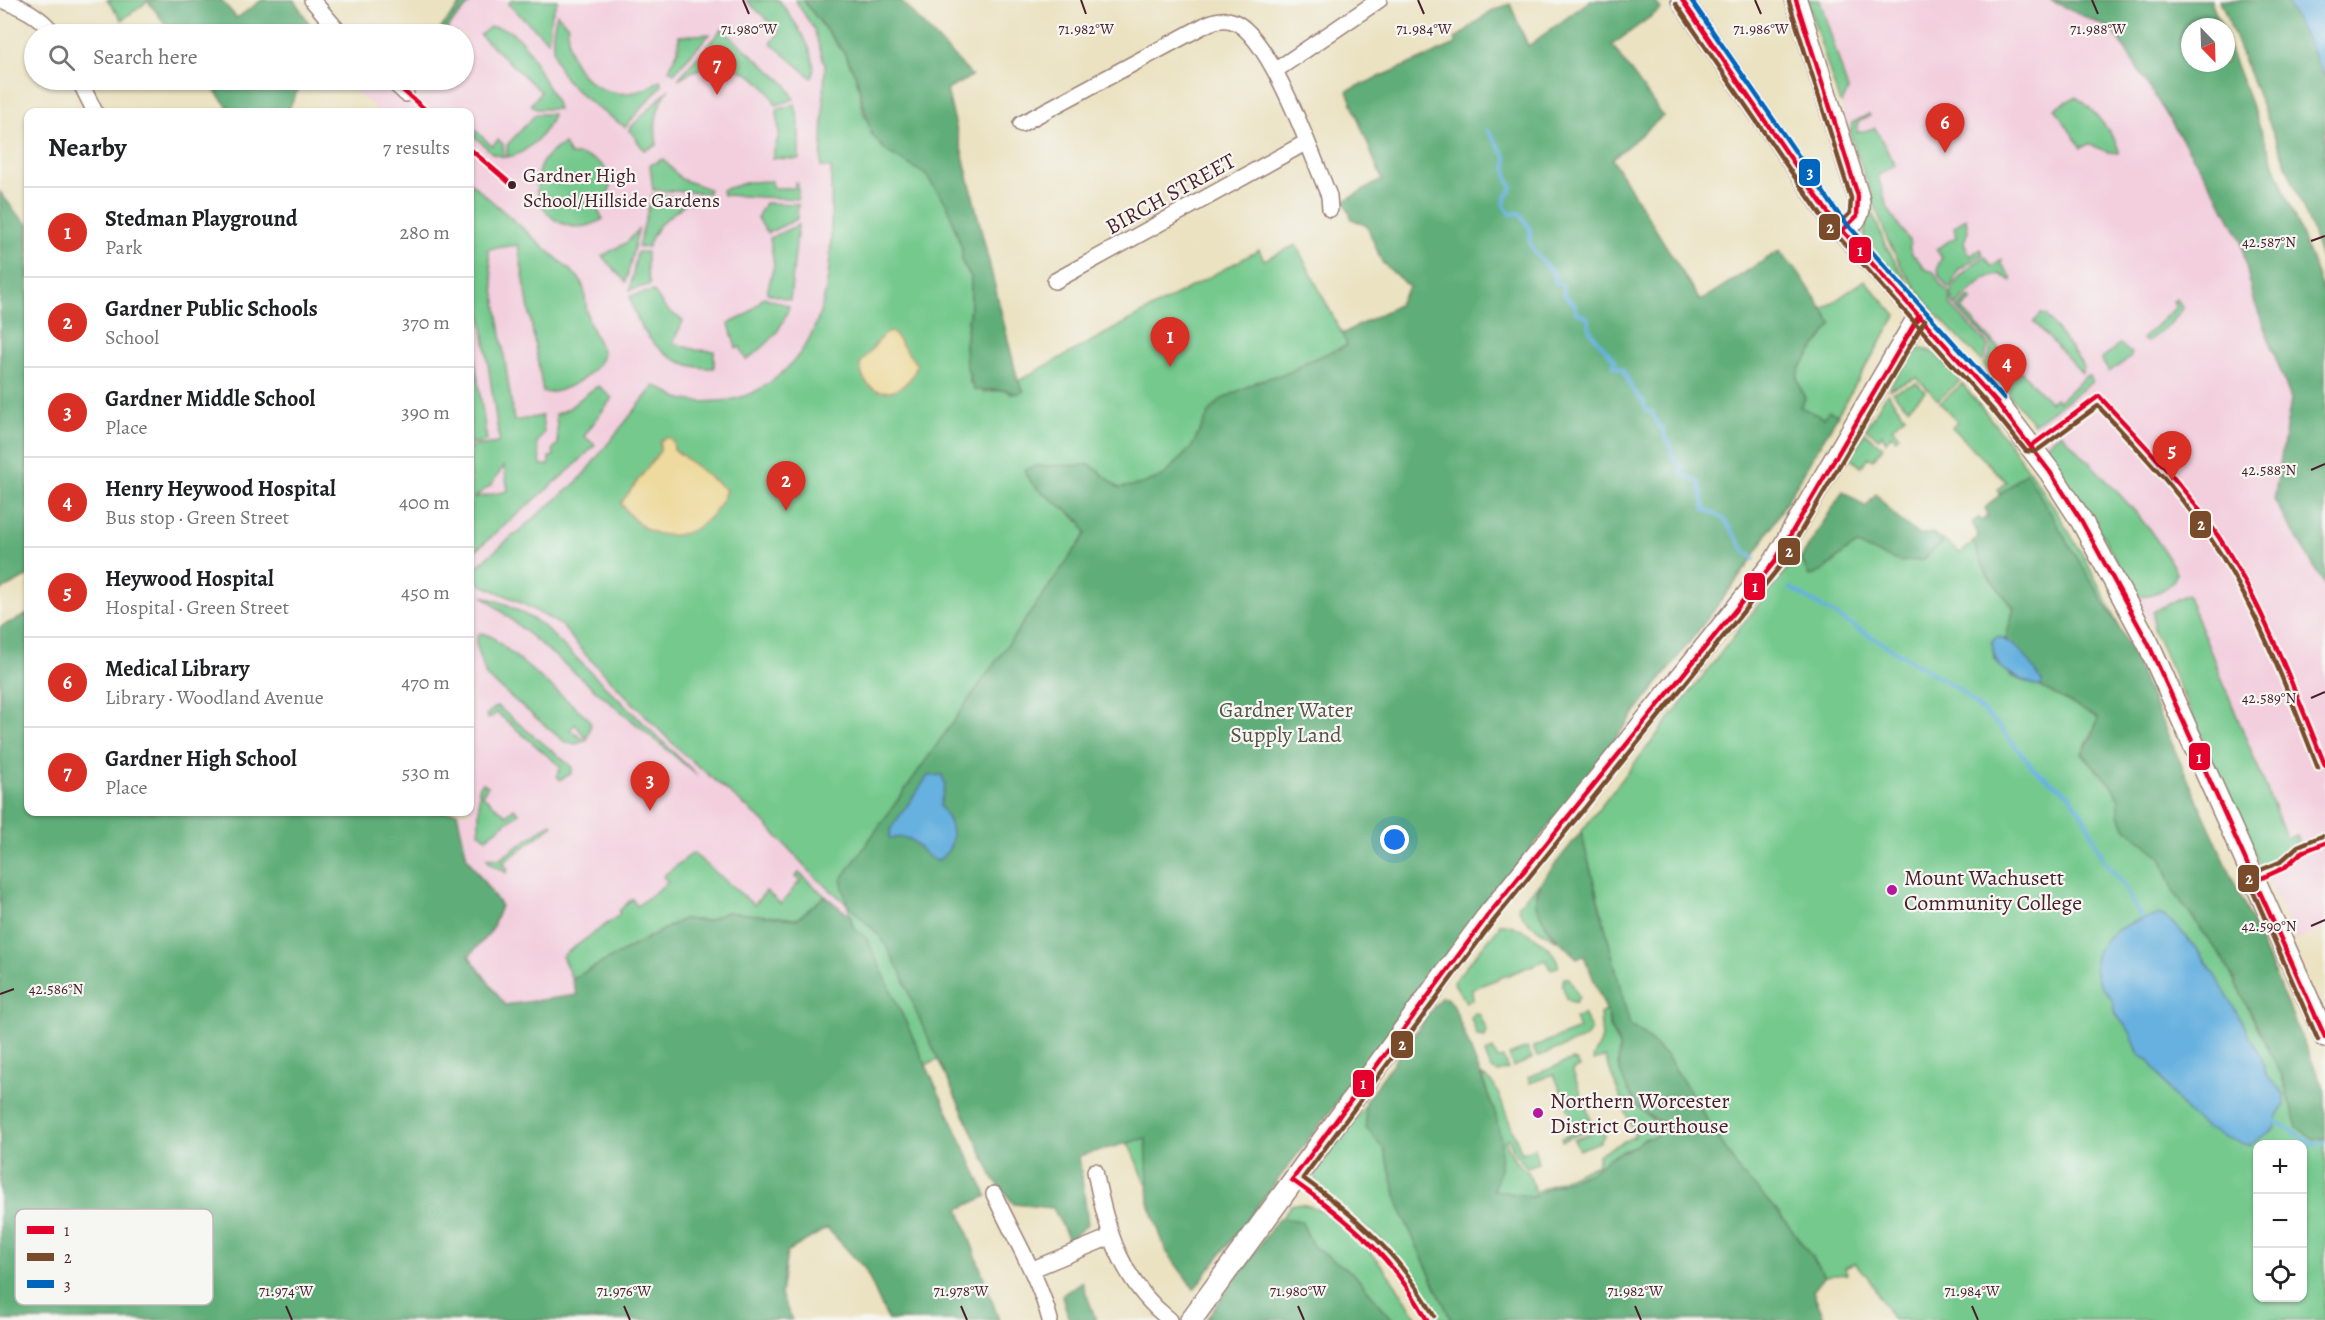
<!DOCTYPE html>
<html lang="en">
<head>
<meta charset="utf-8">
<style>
	:root { --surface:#fff; --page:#f2f2f2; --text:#202124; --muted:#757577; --line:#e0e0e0; --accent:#d93025 }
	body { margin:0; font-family:Alegreya,serif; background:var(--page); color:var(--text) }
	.controls { position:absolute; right:18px; bottom:18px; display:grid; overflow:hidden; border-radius:12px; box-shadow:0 2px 4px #0004 }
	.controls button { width:54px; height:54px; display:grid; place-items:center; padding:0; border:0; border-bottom:2px solid var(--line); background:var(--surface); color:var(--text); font:30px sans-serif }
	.compass { position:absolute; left:2181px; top:18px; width:54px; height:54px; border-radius:50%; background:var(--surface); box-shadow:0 2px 4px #0004; rotate:157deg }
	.you { position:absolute; left:1395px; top:840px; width:21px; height:21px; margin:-15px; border:4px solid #fff; border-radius:50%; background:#1a73e8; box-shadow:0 0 0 9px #1a73e833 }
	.badge { display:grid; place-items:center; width:39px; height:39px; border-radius:50%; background:var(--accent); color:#fff; font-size:20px; font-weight:700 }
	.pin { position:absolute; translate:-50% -50px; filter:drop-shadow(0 2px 3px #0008) }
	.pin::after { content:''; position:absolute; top:32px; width:21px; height:18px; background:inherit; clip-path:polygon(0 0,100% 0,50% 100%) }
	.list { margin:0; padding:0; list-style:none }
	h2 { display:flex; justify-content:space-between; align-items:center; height:78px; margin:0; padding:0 24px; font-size:26px }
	h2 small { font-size:20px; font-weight:400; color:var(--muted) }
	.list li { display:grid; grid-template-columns:39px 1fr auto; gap:18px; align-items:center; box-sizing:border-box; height:90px; padding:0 24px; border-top:2px solid var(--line) }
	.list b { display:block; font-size:22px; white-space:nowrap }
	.list p { margin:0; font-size:20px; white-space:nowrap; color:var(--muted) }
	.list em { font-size:20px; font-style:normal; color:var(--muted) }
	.icon { flex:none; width:33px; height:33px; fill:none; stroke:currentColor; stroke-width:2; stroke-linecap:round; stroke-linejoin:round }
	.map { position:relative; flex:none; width:2325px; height:1320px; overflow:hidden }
	.search { position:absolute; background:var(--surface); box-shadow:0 2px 4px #0004; left:24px; top:24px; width:450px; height:66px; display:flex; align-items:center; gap:15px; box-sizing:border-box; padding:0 21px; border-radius:33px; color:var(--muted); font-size:22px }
	.panel { position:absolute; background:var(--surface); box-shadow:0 2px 4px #0004; left:24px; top:108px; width:450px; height:708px; border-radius:12px }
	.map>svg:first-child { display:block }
</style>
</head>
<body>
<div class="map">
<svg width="2325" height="1320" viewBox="0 0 2325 1320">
	<rect width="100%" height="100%" fill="#f6f6f2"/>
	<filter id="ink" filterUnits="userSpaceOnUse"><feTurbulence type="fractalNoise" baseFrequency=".0167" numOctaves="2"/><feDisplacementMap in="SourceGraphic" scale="12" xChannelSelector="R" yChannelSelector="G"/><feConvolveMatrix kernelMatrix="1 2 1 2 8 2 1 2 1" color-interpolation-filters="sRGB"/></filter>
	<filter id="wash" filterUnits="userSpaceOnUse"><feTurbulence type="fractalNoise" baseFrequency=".008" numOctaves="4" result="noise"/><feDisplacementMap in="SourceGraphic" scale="24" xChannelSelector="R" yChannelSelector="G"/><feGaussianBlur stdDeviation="1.35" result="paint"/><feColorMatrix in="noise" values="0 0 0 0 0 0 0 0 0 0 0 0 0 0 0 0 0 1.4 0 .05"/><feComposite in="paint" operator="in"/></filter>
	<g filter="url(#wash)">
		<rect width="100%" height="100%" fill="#ebe2c1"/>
		<path fill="#f3cfde" d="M464 0H900L972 76 947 90 1018 381 861 955 363 1025 283 812H470V112H373L376 108 340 80H464V34H436Z
			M1808 0H2050L2113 30 2218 196 2241 240 2252 295 2291 399 2274 500 2325 586V928L2296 941 2154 631 2122 569 2046 451 2032 422 1985 358 1898 257 1863 158 1850 134Z"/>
		<path fill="#74c98d" stroke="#5f745c" stroke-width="1.5" fill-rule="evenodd" d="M107 0H147L148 1 122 20Z
			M512 0H558L551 16 548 41 508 4Z
			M746 0H779C792 19 821 54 812 78L771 43 780 32Z
			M795 0H803L845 54 857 79 864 115 886 151 925 174 947 204 962 249V262L971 277V301L965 345 970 383 984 392 1005 390 1012 394 1023 390 1018 381 1259 250 1264 260 1296 245 1348 345 1718 383 1865 280 1896 316 1749 564 1194 1289 1067 1008 903 1074 861 955 847 904 815 877 763 821 680 751 586 655 561 625 518 601 482 585 474 578 475 568 579 480 654 386C664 387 669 395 678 398 689 402 707 402 719 401 741 400 760 391 777 377 839 329 831 240 831 168L821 167 825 65 814 29ZM1091 465 1080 522 1025 475Z
			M1807 0H1820L1848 90 1842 103 1839 101Z
			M557 14 568 26C563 79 616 114 660 80L662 85 625 127C583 97 538 74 557 14Z
			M490 27C522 25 534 61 546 84 551 93 556 99 558 109H536L531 104 541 92 480 35Z
			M722 29 786 84 794 99 776 105C757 64 714 56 678 79Z
			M710 34 674 73 669 70 678 50 679 36Z
			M669 89C656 106 653 124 657 145L644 150 629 129Z
			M2075 97C2087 101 2119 140 2119 153L2108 152 2088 144 2081 148 2055 108Z
			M795 104 799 122V159L772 158 779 134 777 110Z
			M536 114H553C549 131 525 156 507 157V145Z
			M1869 114 1870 116 1859 121 1857 133 1875 128 1895 165 1878 176 1887 207 1911 244 1909 246 1913 256H1915L1925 269 1934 272 1941 285 1949 292 1951 306 1988 345 1985 358 1981 361 1935 313 1905 273 1887 239 1850 134 1852 123Z
			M470 125 492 146 498 140 503 144 504 157 493 154 470 132Z
			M564 144 570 155C604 153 626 183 597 209L603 219C548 252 507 171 564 144Z
			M663 159 681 179 709 189 708 193 653 190 650 165Z
			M772 181V188H795V182L798 183V199L723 195 722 190 748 182Z
			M470 182 578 277C588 290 584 303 588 318 591 331 600 341 603 354 599 373 561 396 543 392L518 245 488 249 514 421 542 416 544 432 537 443 541 465H549V457L554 456 553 449 558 444 556 414C572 411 584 392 599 386L612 398 584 436 595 445 573 467 470 555V447L498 443 499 439 470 240ZM504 466 508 491 474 498 491 485Z
			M652 195 707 200 709 204 686 202C670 219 657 219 648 247H638Z
			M765 203 798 204 797 219 768 233 757 218Z
			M1871 208 1885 245 1912 290 1865 246 1864 234Z
			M1966 218 1968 231 1964 242 1970 256 1980 249 1983 254 1958 270 1950 289C1941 281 1933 269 1942 258L1936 249 1956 237 1954 227Z
			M798 225 790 300 767 293 774 265 770 238Z
			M638 230 626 282 602 256 626 243Z
			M637 252H647V272L650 285 630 290Z
			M1985 256 1992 267 2003 259 2001 263 2011 277V281L2000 274 1984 279 1955 306C1941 286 1972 265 1985 256Z
			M653 291 665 308 683 321 673 343 696 350 714 351V368C670 369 639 338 630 296Z
			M764 297 789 306C782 331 767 346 746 360L740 347 736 348 729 324 748 314Z
			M1969 297 1972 300 1962 309 2050 402 2055 398 2059 401 2086 376H2090L2092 382 2034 424 1983 364 1989 358 1991 344 1957 308Z
			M2177 299 2183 309 2169 325 2147 342 2142 339 2176 307 2173 301Z
			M2041 314 2046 315 2084 367 2082 373 2034 322Z
			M470 327 487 441 470 444Z
			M2120 344 2131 353V357L2109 372 2101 359Z
			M1919 349C1937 348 1949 369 1960 381L1938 400 1917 378 1889 389 1908 356Z
			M1917 383 1925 392 1908 408 1892 392Z
			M1962 384C2027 460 2081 542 2122 633L2026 473 1999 495 1998 489 2006 482 1952 427 1958 422 1940 403Z
			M1887 393 1905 416 1892 428 1899 435 1896 439 1891 435 1886 442 1882 434 1879 438 1866 429Z
			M1865 433 1883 447 1873 460 1868 457 1861 467 1850 457Z
			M2061 433C2101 476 2150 519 2176 572 2176 587 2150 598 2137 595L2133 591 2103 537 2046 451 2047 444Z
			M1944 541 1961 553 1973 542 1988 576 2014 608 2006 639 2011 676 2041 687 2099 718 2082 753 2112 786 2119 799V814L2126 828 2161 857 2174 892 2225 962 2282 1076 2297 1127 2322 1139 2325 1138V1320H1893L1867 1276 1855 1263 1845 1268 1847 1274 1825 1276C1800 1240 1775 1204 1742 1176L1669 1059 1644 1034 1630 1026 1581 832 1784 572 1801 558 1809 576C1830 573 1838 552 1857 544L1922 560ZM2258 1144H2302V1298H2258Z
			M2187 594 2287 839 2297 835 2299 840 2270 867H2261L2258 861 2154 631 2153 612Z
			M483 596 508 605 540 623 697 775Z
			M482 633 492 637 587 717 591 724 587 739 575 724 570 730 586 741 575 744 565 742 486 676 476 643 478 635Z
			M497 706 572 767V773L560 780 557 776 561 767 497 713 488 719 486 715Z
			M483 783 488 786 482 795 506 815 514 808 519 813 486 838 479 832V787Z
			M551 823 553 825 503 863 508 869 507 873 489 863 487 858 500 859Z
			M693 853 754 905 766 891 781 904 800 881 795 877 799 873 825 896 797 919 726 912 707 921 683 919 572 979 562 956 619 915V911L632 899 637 906 668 882 663 876Z
			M1541 882 1536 893 1546 927 1557 941C1544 932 1520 922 1518 905Z
			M1499 924C1515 921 1560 949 1558 967L1550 969 1546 960 1472 989 1473 1000 1466 1002 1453 982 1499 927Z
			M1564 978H1569L1579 997 1575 1003 1568 1000 1562 985Z
			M1607 1010 1609 1025 1619 1047 1618 1065 1634 1103 1654 1121H1662L1664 1126 1655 1137 1643 1139 1637 1145 1609 1158 1591 1172 1551 1187 1532 1198 1493 1190 1500 1170 1496 1116 1481 1075 1492 1082 1497 1091 1522 1153 1534 1148 1538 1163 1527 1167 1515 1154 1509 1139 1505 1140 1515 1161 1529 1173 1535 1192 1598 1164V1155L1602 1152 1635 1136 1605 1057 1594 1061 1593 1058 1602 1039 1600 1014Z
			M1475 1013 1480 1015 1487 1031 1485 1037 1477 1036 1471 1018Z
			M1583 1014 1591 1029 1586 1038 1537 1057 1533 1047 1579 1029 1575 1018Z
			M1527 1048 1532 1059 1513 1067 1509 1055Z
			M1493 1049 1498 1059 1503 1058 1508 1069 1498 1072 1491 1069 1485 1053Z
			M1572 1060 1576 1061 1580 1067 1572 1070 1594 1128 1562 1141 1561 1138 1577 1131 1554 1074 1530 1083 1528 1077Z
			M1366 1105 1367 1128 1384 1149 1400 1209 1451 1320H1434L1418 1291 1383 1242 1317 1187 1314 1174Z
			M1601 1129 1605 1134 1600 1142 1579 1150 1574 1140Z
			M1296 1204C1345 1205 1396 1282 1418 1320H1393L1354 1274 1313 1246 1301 1221 1281 1219 1291 1205Z"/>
		<path fill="#5fad78" stroke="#546652" stroke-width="1.5" d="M147 0H221L237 18 262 0H294L316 34H173Z
			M464 0H473L442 34H436Z
			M803 0H900L972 76 947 90 1018 381 1024 391 1017 394 1005 390H974L966 364 965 345 971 301V277L962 262V249L947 204 925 174 886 151 871 134 857 79 845 54Z
			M1591 0H1654L1661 9 1612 45 1663 116 1612 159 1700 301 1779 251 1801 276 1832 324 1800 368 1797 378 1805 399 1800 407 1824 418 1829 411 1838 415 1749 564 1194 1289 1166 1251 1149 1203 1146 1138 1079 1156 1088 1224 1069 1240 1053 1208 1014 1204 994 1179 916 1012 903 977 881 937 847 904 841 880 1086 534C1084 530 1082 525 1080 521 1067 507 1027 489 1025 470L1035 466 1091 465 1119 488 1142 484 1163 476 1191 448 1209 413 1220 400 1258 381 1290 372 1306 362 1347 345 1342 334 1398 305 1409 287 1382 262 1367 226 1352 219 1344 201 1382 180 1347 91 1456 44 1455 39 1491 11 1510 4 1528 46Z
			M2050 0H2211L2221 27H2190V63H2226V39L2325 296V585L2274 500 2291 399 2252 295 2241 240 2218 196 2113 30Z
			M2220 0H2286L2325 76V271L2311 228Z
			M206 80H303L290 106 291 112H232Z
			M0 192 17 214 28 224V576L0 591Z
			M2026 472 2122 633 2241 897 2325 1092V1138L2314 1139 2297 1127 2282 1076 2225 962 2174 892 2161 857 2126 828 2119 814V799L2112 786 2082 753 2093 735 2098 718 2041 687 2011 676 1994 658 1992 642 1997 637 2006 639 2014 608 1988 576 1973 542 1979 536 1972 523 1978 518 1983 521 1988 515 1985 508Z
			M1843 491 1866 507 1876 494 1895 516 1919 535 1932 533 1944 541 1922 560 1900 562 1857 545C1838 552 1830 573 1809 576L1801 558Z
			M28 614V812H457L467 858 501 906 491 931 469 956 505 1005 577 995 572 979 683 919 707 921 726 912 797 919 825 896 850 916 853 927 867 939 987 1196 959 1209 999 1320H888L865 1269 827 1228 787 1252 781 1295 792 1320H0V627Z
			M1581 832 1630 1026 1644 1034 1669 1059 1742 1175C1775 1204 1800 1240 1825 1276L1813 1291 1825 1320H1451L1400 1209 1384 1149 1366 1128 1365 1102 1441 997 1446 998 1453 1004 1496 1116 1501 1142 1500 1170 1493 1190 1533 1197 1551 1187 1591 1172 1609 1158 1637 1145 1643 1139 1655 1137 1664 1126 1662 1121C1642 1120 1622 1083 1619 1066 1617 1059 1620 1053 1619 1047 1618 1036 1607 1027 1609 1017L1584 956 1577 958C1558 940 1543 927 1535 902L1541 882Z
			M1279 1218 1301 1221 1313 1246 1354 1274 1393 1320H1206Z
			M1082 1282 1096 1320H1069L1062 1295Z"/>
		<path fill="#eeda9e" stroke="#9c7c64" stroke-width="1.5" d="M890 332 894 334 917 365C907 400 862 401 860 364L883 335Z
			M667 437 673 441 674 449 726 490C708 542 650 553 621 503L660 451V441Z"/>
		<path fill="#66b1df" stroke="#586885" stroke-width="1.5" d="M2286 0H2325V76L2320 67Z
			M1997 637C2019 643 2031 663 2042 682L2041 687C2033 685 2030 683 2023 680 2002 669 1995 669 1992 642Z
			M942 775 945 784 940 806C954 824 959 847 937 861 914 852 920 832 889 839L891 828 928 776Z
			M2162 915C2201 940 2239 1017 2262 1058L2265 1073 2284 1094 2285 1104 2275 1121V1128L2250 1145C2195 1133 2179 1105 2149 1060L2140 1056C2136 1049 2134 1041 2131 1034 2127 1026 2118 1020 2115 1011 2114 1009 2114 1004 2113 1002 2109 992 2098 985 2096 975 2088 935 2132 920 2162 915Z"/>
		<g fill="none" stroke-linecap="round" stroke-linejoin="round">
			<path stroke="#66b1df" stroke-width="4" d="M1488 131 1506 157 1507 177 1512 188 1505 199 1504 206 1510 214 1519 213 1530 229V243L1535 253 1554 274 1555 282 1563 286 1565 296 1575 305 1576 312 1588 318 1590 331 1615 361 1614 366 1623 370 1633 391 1644 402 1645 410 1652 412 1659 427 1663 428C1664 440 1672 444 1673 459L1683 466 1681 474 1699 482 1705 509 1724 519 1745 551 1754 559
				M1790 588 1959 689 2000 727 2035 770 2070 795 2087 823 2104 861 2122 883 2141 917
				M2275 1121 2315 1144 2325 1142"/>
		</g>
	</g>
	<g filter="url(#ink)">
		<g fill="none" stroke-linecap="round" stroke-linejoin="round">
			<defs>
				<path id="street" d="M1 0C23 7 40 16 54 34
					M312 0 341 34
					M1276 70 1379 0
					M79 80 95 112
					M391 80 406 94
					M1021 124 1205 25C1213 21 1223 18 1232 21 1270 33 1313 158 1329 196L1330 209
					M1055 281 1305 143
					M1095 1171C1106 1229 1121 1282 1170 1320
					M994 1194C1013 1236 1038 1275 1050 1320
					M1033 1269 1110 1237"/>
				<path id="secondary" d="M1682 0 1833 220 1998 404 2050 472 2081 520 2148 643 2325 1037
					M1796 0 1858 196C1862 214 1856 221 1842 231
					M1191 1320 1486 918 1775 561 1919 316"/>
			</defs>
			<use href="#street" stroke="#9a8076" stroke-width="18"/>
			<use href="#secondary" stroke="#9a8076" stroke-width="24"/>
			<use href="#street" stroke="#fff" stroke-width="15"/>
			<use href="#secondary" stroke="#fff" stroke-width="21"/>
			<defs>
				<path id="bus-1" d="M1682 0 1833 220 1998 404 2050 472 2081 520 2148 643 2325 1037
					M1796 0 1858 196 1857 216 1842 231
					M391 80 428 112
					M470 149 512 185
					M2031 446 2099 396C2144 445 2192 493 2227 550 2268 618 2295 692 2325 765
					M2255 881 2284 868 2302 852 2325 843
					M1427 1320C1393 1257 1350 1221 1292 1180L1486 918 1775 561 1919 316"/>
				<path id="bus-2" d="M1789 2 1851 198 1850 213 1838 225
					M1676 4 1827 224 1992 409 2026 451 2035 452 2098 406C2142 453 2186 499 2220 553 2262 620 2289 695 2318 768
					M2318 1040 2248 880 2251 874 2280 862 2298 846 2322 836
					M1434 1316C1402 1257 1357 1217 1303 1178L1492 923 1781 565 1925 320"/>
				<path id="bus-3" d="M1691 0 1839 215 2004 399"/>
			</defs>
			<use href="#bus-1" stroke="#f6f6f2" stroke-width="9"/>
			<use href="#bus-2" stroke="#f6f6f2" stroke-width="9"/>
			<use href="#bus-3" stroke="#f6f6f2" stroke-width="9"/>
			<use href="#bus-1" stroke="#e4002b" stroke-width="4.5"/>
			<use href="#bus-2" stroke="#7a4b2a" stroke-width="4.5"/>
			<use href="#bus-3" stroke="#0065bd" stroke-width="4.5"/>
		</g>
	</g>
	<path fill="none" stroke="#4a1f2b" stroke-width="2" d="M743 0 749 14M1081 0 1086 14M1418 0 1424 14M1755 0 1761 14M2092 0 2098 14M2311 241 2325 236M2311 470 2325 464M2311 698 2325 692M2311 926 2325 920M0 994 14 989M286 1306 292 1320M624 1306 630 1320M961 1306 967 1320M1298 1306 1304 1320M1635 1306 1641 1320M1972 1306 1978 1320"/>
	<circle fill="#4a1f2b" stroke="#f6f6f2" stroke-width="2" cx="512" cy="185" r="5"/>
	<g fill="#b5179e" stroke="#f6f6f2" stroke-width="2">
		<circle cx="1892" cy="890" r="6"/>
		<circle cx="1538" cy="1113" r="6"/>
	</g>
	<g text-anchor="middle" stroke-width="4.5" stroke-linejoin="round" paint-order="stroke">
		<g font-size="20" fill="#4a1f2b" stroke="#f6f6f2" text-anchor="start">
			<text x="523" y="182">Gardner High<tspan x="523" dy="25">School/Hillside Gardens</tspan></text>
		</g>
		<g font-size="22" fill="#4a1f2b" stroke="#f6f6f2">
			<text transform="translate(1170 193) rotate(-29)" y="8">BIRCH STREET</text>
		</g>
		<g font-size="22" fill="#575248" stroke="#f6f6f2">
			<text x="1286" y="717">Gardner Water<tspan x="1286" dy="25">Supply Land</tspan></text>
		</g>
		<g font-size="22" fill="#4a1f2b" stroke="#f6f6f2" text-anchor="start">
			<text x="1904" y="885">Mount Wachusett<tspan x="1904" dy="25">Community College</tspan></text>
			<text x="1550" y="1108">Northern Worcester<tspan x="1550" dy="25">District Courthouse</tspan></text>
		</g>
	</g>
	<rect x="15" y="1209" width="198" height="96" rx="9" fill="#f6f6f2" stroke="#c2b6b6" stroke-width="1.5"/>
	<rect x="27" y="1226" width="27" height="8" fill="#e4002b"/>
	<rect x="27" y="1253" width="27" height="8" fill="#7a4b2a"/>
	<rect x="27" y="1280" width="27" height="8" fill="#0065bd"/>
	<g font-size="16" fill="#4a1f2b">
		<text x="64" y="1236">1</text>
		<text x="64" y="1263">2</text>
		<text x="64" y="1290">3</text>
	</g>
	<g font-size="15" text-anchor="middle" fill="#4a1f2b" stroke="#f6f6f2" stroke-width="4.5" stroke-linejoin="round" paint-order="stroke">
		<text x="749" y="34">71.980°W</text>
		<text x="1086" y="34">71.982°W</text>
		<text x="1424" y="34">71.984°W</text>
		<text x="1761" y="34">71.986°W</text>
		<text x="2098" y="34">71.988°W</text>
		<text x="2269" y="247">42.587°N</text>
		<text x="2269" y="475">42.588°N</text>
		<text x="2269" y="703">42.589°N</text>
		<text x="2269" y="931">42.590°N</text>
		<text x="56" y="994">42.586°N</text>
		<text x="286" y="1296">71.974°W</text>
		<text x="624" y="1296">71.976°W</text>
		<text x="961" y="1296">71.978°W</text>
		<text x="1298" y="1296">71.980°W</text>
		<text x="1635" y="1296">71.982°W</text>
		<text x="1972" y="1296">71.984°W</text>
	</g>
	<g stroke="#f6f6f2" stroke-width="2">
		<rect x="1798" y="158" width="23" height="29" rx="6" fill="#0065bd"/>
		<rect x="1818" y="213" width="23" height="28" rx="6" fill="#7a4b2a"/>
		<rect x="1848" y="236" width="24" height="28" rx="6" fill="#e4002b"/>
		<rect x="2189" y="510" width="23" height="29" rx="6" fill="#7a4b2a"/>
		<rect x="1777" y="537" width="24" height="29" rx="6" fill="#7a4b2a"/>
		<rect x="1743" y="572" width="23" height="29" rx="6" fill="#e4002b"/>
		<rect x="2188" y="742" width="23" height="29" rx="6" fill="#e4002b"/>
		<rect x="2237" y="864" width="23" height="29" rx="6" fill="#7a4b2a"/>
		<rect x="1390" y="1030" width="24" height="29" rx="6" fill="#7a4b2a"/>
		<rect x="1352" y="1069" width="23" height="29" rx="6" fill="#e4002b"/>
	</g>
	<g font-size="16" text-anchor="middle" font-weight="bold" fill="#fff">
		<text x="1810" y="178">3</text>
		<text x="1830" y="233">2</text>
		<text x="1860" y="256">1</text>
		<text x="2201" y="530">2</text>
		<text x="1789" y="557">2</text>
		<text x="1755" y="592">1</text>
		<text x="2199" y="763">1</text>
		<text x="2249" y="884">2</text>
		<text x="1402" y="1050">2</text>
		<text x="1363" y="1089">1</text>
	</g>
</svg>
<div class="controls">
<button>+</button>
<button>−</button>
<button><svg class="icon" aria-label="locate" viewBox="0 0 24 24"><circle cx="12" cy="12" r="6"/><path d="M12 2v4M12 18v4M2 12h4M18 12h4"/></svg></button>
</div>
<svg class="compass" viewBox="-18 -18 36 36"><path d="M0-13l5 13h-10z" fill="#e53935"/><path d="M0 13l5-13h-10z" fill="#757577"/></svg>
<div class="you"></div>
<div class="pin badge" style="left:1170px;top:367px">1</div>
<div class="pin badge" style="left:786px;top:511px">2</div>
<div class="pin badge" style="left:650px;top:811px">3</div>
<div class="pin badge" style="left:2007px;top:394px">4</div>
<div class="pin badge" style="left:2172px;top:481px">5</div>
<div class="pin badge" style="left:1945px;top:153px">6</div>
<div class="pin badge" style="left:717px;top:95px">7</div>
<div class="search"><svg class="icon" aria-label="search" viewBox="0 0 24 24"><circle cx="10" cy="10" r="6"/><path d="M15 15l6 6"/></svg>Search here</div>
<section class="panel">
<h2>Nearby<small>7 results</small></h2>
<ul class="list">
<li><span class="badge">1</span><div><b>Stedman Playground</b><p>Park</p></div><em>280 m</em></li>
<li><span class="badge">2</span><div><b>Gardner Public Schools</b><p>School</p></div><em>370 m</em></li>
<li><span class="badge">3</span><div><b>Gardner Middle School</b><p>Place</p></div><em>390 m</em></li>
<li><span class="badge">4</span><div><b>Henry Heywood Hospital</b><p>Bus stop · Green Street</p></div><em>400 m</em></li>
<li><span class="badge">5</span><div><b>Heywood Hospital</b><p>Hospital · Green Street</p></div><em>450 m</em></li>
<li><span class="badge">6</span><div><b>Medical Library</b><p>Library · Woodland Avenue</p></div><em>470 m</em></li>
<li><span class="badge">7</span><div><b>Gardner High School</b><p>Place</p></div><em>530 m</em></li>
</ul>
</section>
</div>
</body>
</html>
